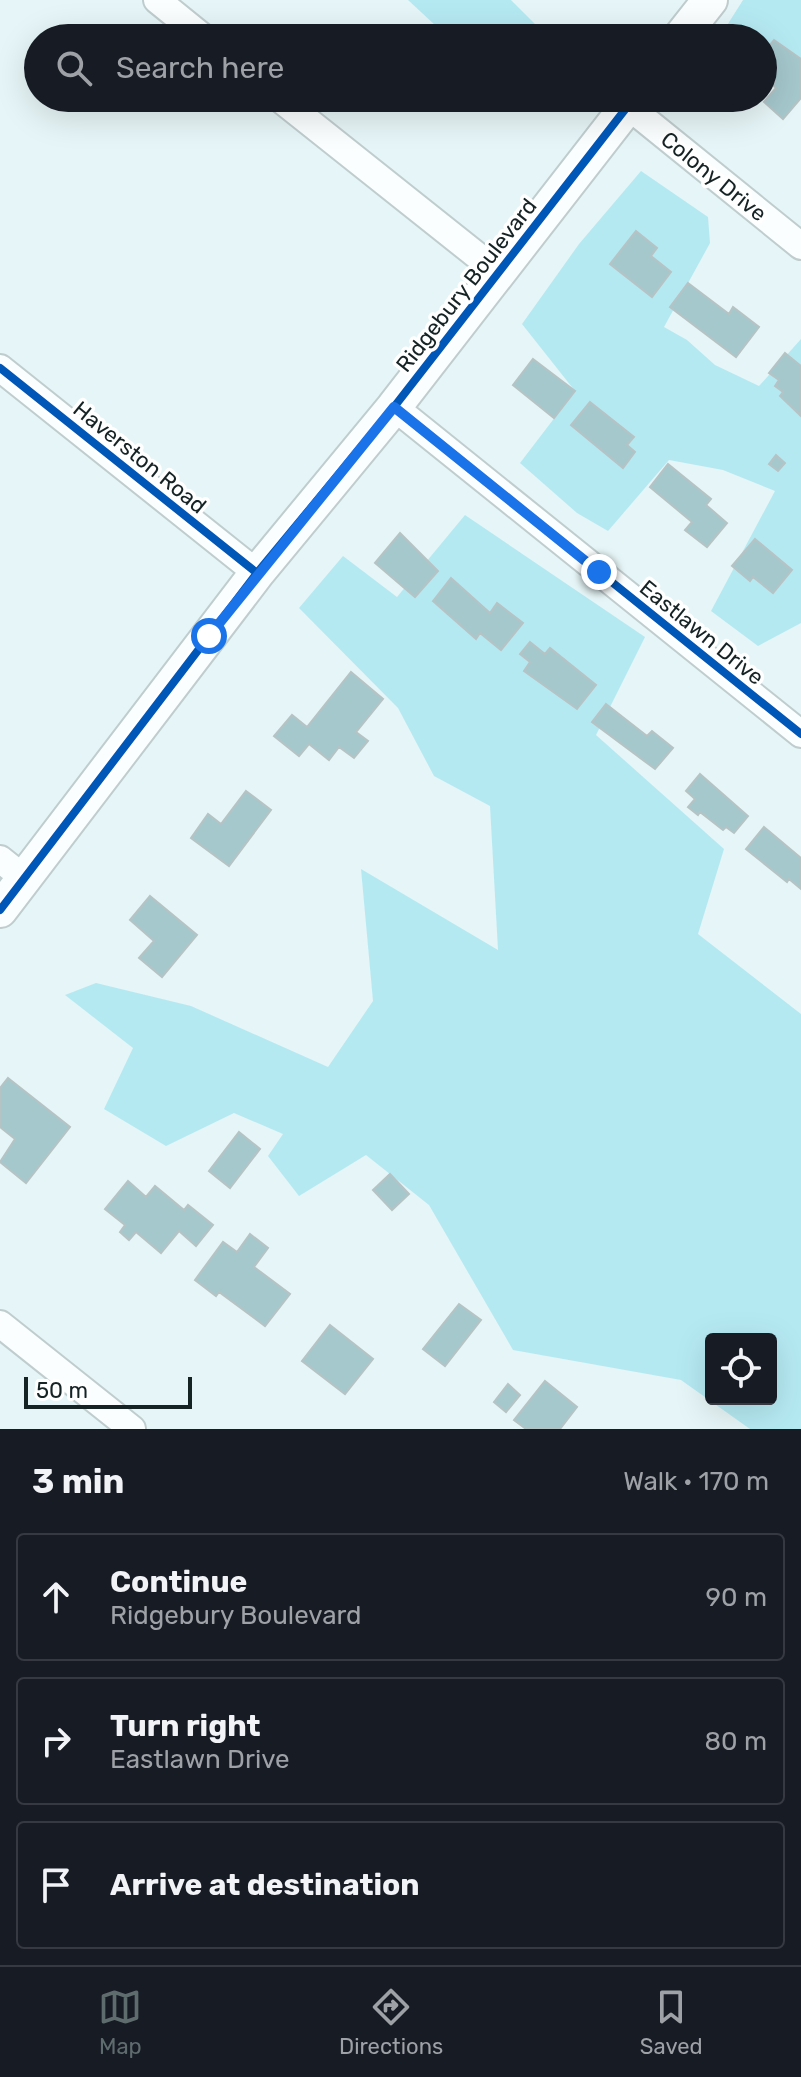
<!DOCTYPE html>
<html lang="en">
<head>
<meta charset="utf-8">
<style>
	:root { --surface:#171b24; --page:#20242c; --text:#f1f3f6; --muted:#9ea1a6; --line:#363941; --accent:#5f6c6e }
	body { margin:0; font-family:Rubik,sans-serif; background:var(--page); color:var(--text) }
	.controls { position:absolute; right:24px; bottom:24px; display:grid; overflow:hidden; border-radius:8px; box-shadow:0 8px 32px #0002 }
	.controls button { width:72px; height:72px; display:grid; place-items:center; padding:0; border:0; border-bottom:2px solid var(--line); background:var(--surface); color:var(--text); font:40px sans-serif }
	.scale { position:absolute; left:24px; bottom:20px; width:168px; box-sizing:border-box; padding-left:8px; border:4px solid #162325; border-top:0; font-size:22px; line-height:28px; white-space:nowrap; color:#162325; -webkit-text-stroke:6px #fff; paint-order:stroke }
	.stop { position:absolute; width:24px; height:24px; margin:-18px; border:6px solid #1a73e8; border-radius:50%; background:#fff }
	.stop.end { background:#1a73e8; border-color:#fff; box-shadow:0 2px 8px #0008 }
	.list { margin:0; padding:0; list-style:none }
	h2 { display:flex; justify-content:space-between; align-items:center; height:104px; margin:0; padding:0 32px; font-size:34px }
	h2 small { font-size:26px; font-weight:400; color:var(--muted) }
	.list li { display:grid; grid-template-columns:52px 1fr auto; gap:24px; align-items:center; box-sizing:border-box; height:128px; margin:0 16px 16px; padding:0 16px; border:2px solid var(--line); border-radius:8px }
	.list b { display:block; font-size:30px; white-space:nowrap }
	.list p { margin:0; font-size:26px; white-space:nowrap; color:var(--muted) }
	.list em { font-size:26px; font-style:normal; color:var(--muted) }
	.icon { flex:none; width:44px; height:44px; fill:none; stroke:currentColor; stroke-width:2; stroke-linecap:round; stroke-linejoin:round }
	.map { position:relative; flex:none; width:801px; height:1429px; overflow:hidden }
	.search { position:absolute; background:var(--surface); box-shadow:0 8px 32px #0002; left:24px; right:24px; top:24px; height:88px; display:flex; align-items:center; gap:20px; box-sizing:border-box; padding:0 28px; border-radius:44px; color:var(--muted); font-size:30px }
	.sheet { height:536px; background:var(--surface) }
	nav { display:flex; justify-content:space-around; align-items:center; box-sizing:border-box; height:112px; border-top:2px solid var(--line); background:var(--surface); font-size:22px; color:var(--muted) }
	nav a { display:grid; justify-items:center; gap:4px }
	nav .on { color:var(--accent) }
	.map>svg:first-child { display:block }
</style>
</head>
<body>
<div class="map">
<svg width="801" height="1429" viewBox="0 0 801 1429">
	<rect width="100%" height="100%" fill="#e6f5f7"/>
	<path fill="#b5e9f2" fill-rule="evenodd" d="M408 0H511L549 38H449Z
		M743 0H801V68L763 82V38H719Z
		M641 171 708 217 710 243 664 327 687 340 715 365 759 386 801 339V623L758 646 711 611 775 491 723 470 669 460 608 531 577 513 520 463 575 391 522 324 579 244Z
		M465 515 645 637 596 735 724 849 698 934 801 1014V1429H750L681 1380 513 1350 429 1205 366 1155 299 1196 268 1156 283 1134 234 1113 166 1146 104 1109 133 1048 65 995 96 983 191 1006 328 1067 373 1001 361 869 498 950 490 806 434 776 398 708 299 608 343 556 397 597ZM711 1339H771V1399H711Z"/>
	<path fill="#a5c8cd" stroke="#b6c3c5" stroke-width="2" d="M774 40 801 59V98L783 119 764 102 776 88 773 85 775 82 763 71V53Z
		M636 231 657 248 651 256 671 272 652 297 610 264Z
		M688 283 729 314 733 307 759 327 736 357 670 307Z
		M785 353 801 366V416L780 396 783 392 775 386 779 380 769 373Z
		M533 359 575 391 554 418 513 385Z
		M590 402 634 437 627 445 635 452 623 468 571 425Z
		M776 455 785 463 778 471 769 464Z
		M668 464 711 499 706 505 727 523 707 547 685 530 692 522 650 487Z
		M400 533 438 571 415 597 375 563Z
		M755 539 792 570 773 593 753 577 750 581 732 566Z
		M451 578 490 613 497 603 523 623 501 650 480 633 476 639 433 601Z
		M530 642 545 654 550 648 596 685 577 709 524 671 530 662 520 654Z
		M351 672 383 699 356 732 368 741 354 758 339 747 329 760 309 744 299 756 274 736 292 715 307 727Z
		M606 704 647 736 652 731 673 748 655 769 592 722Z
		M700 774 748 816 734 833 726 827 723 830 700 812 698 815 688 807 695 799 686 791Z
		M246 791 271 810 229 866 191 838 208 814 221 824Z
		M764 827 801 858V889L789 879 787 882 746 849Z
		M150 896 197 935 162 977 139 958 154 941 130 920Z
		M8 1078 70 1127 26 1183 0 1162 15 1139 0 1127V1088Z
		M239 1132 260 1149 230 1188 209 1171Z
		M390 1174 409 1194 392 1210 373 1190Z
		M128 1181 146 1197 155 1186 184 1210 188 1205 213 1225 196 1246 179 1231 161 1253 136 1232 129 1240 120 1232 125 1225 105 1209Z
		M250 1234 268 1248 254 1267 290 1294 265 1326 219 1292 216 1296 195 1280 223 1242 237 1252Z
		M459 1304 481 1320 445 1366 423 1349Z
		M330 1325 373 1359 345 1394 302 1361Z
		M545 1381 577 1407 560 1429H526L514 1420Z
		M508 1384 520 1395 506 1412 494 1402Z"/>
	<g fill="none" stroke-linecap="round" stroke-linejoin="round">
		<defs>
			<path id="minor" d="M157 0 204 38
				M279 98 499 273
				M628 106 801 246
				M0 368 257 573
				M394 407 801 734
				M0 859 25 879
				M0 1324 132 1429"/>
			<path id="tertiary" d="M680 38 710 0
				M0 910 257 573 394 407 634 98"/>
		</defs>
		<use href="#minor" stroke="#c0cdcf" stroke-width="30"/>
		<use href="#tertiary" stroke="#c0cdcf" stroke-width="38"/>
		<use href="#minor" stroke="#fbfefe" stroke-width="26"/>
		<use href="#tertiary" stroke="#fbfefe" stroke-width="34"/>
		<defs>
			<path id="cycleway" d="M0 368 257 573
				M394 407 801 734
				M0 910 257 573 394 407 634 98"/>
		</defs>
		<use href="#cycleway" stroke="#fff" stroke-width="13"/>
		<use href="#cycleway" stroke="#0057b8" stroke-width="8"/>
	</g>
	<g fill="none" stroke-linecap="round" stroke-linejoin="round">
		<path stroke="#1a73e8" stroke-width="10" d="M209 636 394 407 599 572"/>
	</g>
	<g text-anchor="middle" stroke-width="7" stroke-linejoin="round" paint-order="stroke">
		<g font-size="22" fill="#162325" stroke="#fff">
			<text transform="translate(714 176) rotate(39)" y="8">Colony Drive</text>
			<text transform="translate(466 285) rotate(-52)" y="8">Ridgebury Boulevard</text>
			<text transform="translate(140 457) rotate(39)" y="8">Haverston Road</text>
			<text transform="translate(702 632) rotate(39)" y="8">Eastlawn Drive</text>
		</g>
	</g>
</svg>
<div class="controls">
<button><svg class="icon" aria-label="locate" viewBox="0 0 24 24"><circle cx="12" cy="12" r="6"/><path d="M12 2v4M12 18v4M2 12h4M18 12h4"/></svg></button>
</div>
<div class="scale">50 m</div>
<div class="stop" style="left:209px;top:636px"></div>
<div class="stop end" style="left:599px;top:572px"></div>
<div class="search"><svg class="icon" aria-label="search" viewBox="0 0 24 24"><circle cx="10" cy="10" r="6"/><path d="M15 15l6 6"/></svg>Search here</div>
</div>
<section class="sheet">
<h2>3 min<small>Walk · 170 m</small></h2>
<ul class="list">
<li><svg class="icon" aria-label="ahead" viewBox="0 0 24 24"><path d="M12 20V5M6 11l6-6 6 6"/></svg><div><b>Continue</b><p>Ridgebury Boulevard</p></div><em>90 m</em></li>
<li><svg class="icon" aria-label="right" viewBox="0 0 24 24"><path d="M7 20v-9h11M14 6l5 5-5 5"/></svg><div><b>Turn right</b><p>Eastlawn Drive</p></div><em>80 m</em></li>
<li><svg class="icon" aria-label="arrive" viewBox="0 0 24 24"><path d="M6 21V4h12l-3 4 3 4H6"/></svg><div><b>Arrive at destination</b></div></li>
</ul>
</section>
<nav>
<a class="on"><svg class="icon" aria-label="map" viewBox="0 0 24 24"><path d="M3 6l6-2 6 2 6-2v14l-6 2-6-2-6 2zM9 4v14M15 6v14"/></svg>Map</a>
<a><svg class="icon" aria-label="directions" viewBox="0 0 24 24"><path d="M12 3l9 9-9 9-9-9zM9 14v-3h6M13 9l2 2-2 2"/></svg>Directions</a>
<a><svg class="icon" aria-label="saved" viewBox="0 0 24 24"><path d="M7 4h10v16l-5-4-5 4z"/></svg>Saved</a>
</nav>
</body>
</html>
